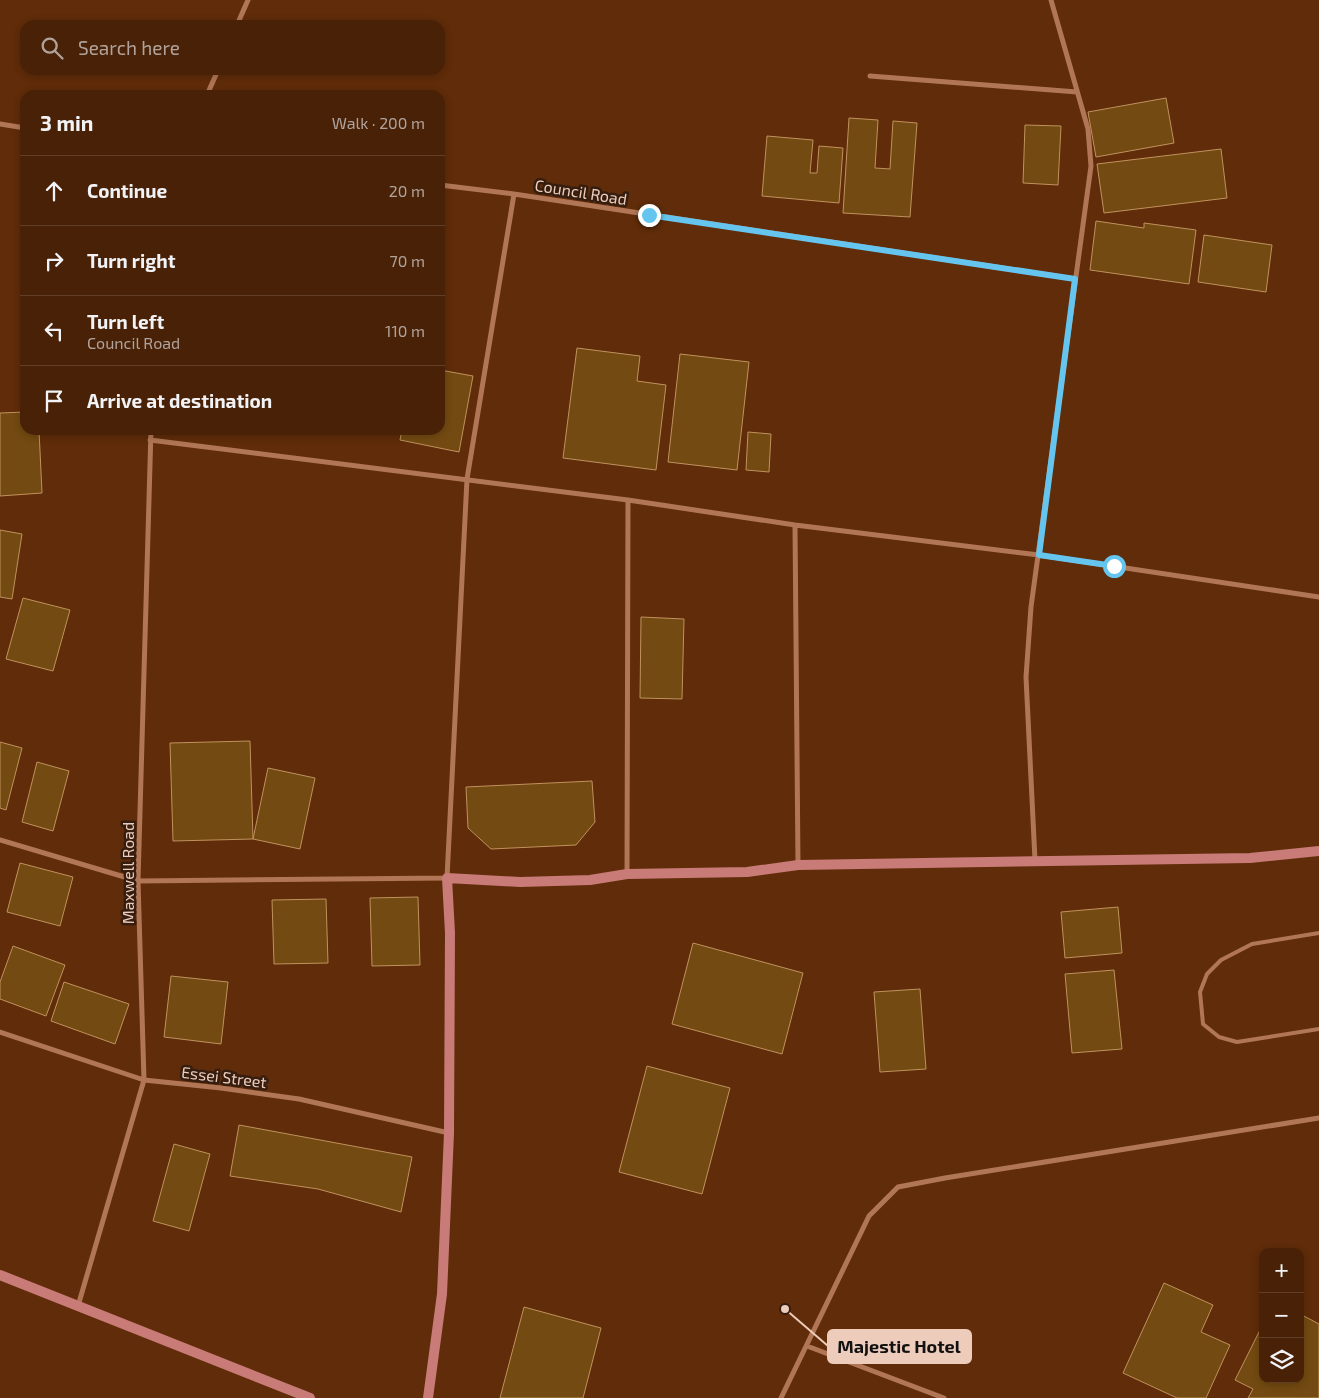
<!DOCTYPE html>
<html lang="en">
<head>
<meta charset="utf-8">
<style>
	:root { --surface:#482107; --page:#4f2911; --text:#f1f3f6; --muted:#b1a39b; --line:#603e28 }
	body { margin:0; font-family:"Exo 2",sans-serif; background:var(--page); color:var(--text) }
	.controls { position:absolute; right:15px; bottom:15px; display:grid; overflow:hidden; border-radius:10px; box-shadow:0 2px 8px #0003 }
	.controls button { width:45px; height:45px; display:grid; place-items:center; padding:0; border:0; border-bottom:1px solid var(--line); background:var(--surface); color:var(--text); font:25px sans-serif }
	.stop { position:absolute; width:15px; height:15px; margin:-11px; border:4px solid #65c5ee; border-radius:50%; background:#fff }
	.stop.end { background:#65c5ee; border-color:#fff; box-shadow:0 1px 5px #0008 }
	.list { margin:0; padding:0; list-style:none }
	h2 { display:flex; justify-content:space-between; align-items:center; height:65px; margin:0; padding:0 20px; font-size:21px }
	h2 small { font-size:16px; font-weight:400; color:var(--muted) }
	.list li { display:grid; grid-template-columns:32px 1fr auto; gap:15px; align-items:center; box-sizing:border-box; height:70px; padding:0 20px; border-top:1px solid var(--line) }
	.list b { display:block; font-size:19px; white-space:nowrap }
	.list p { margin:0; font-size:16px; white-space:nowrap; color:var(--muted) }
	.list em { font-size:16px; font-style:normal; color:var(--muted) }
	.icon { flex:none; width:28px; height:28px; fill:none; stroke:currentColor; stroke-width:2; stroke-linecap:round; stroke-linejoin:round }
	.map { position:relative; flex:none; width:1319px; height:1398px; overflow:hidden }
	.search { position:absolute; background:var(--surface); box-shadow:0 2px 8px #0003; left:20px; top:20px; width:425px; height:55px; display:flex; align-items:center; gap:12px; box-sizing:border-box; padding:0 18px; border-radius:15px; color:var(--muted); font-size:19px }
	.panel { position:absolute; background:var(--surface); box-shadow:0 2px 8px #0003; left:20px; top:90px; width:425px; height:345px; border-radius:15px }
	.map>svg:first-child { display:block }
</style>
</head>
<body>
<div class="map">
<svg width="1319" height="1398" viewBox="0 0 1319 1398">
	<rect width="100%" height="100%" fill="#602c09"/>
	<path fill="#734a11" stroke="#c0925e" d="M1166 98 1174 143 1096 157 1088 112Z
		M849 118 878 120 875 168 890 169 893 121 917 123 910 217 843 213Z
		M1025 125 1061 126 1058 185 1023 183Z
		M767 136 813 140 810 173H817L819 146 843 148 839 203 762 196Z
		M1221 149 1227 198 1104 213 1097 164Z
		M1096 221 1144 228V223L1196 230 1189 284 1090 270Z
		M1204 235 1272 245 1266 292 1198 282Z
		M577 348 640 356 637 381 666 385 656 470 563 458Z
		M680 354 749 362 737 470 668 462Z
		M440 370 473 376 459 452 400 440 402 430H440Z
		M25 412V430H39L42 493 0 496V413Z
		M748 432 771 434 769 472 746 470Z
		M0 530 22 534 12 599 0 597Z
		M23 598 70 610 53 671 6 659Z
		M641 617 684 619 682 699 640 698Z
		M250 741 253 839 173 841 170 743Z
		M0 742 22 748 6 810 0 808Z
		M37 762 69 771 53 831 22 822Z
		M268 768 315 778 300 849 253 839Z
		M592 781 595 822 576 845 491 849 468 828 466 787Z
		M20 863 73 877 60 926 7 912Z
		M418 897 420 965 372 966 370 898Z
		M326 899 328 963 274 964 272 900Z
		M1118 907 1122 953 1065 958 1061 912Z
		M693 943 803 973 782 1054 672 1024Z
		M13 946 65 965 46 1016 0 999V982Z
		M1114 970 1122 1049 1072 1053 1065 974Z
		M171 976 228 982 221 1044 164 1037Z
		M64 982 129 1004 115 1044 51 1021Z
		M920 989 926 1069 880 1072 874 992Z
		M647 1066 730 1088 702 1194 619 1172Z
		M239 1125 412 1157 401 1212 318 1189 230 1176Z
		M174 1144 210 1154 189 1231 153 1221Z
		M1164 1283 1213 1305 1201 1332 1230 1345 1206 1398H1177L1123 1373Z
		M524 1307 601 1328 583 1398H500Z
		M1300 1314 1319 1324V1398H1248L1253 1389 1235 1380 1262 1326 1263 1379H1300Z"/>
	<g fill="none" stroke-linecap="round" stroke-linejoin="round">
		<path stroke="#b17655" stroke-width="4" d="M1319 933 1252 944 1221 960 1207 974 1200 992 1203 1024 1219 1037 1237 1042 1319 1029"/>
		<path stroke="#b17655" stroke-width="5" d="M237 25 248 0
			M870 76 1077 92
			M207 95 218 70
			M0 124 25 128
			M440 185 514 194 1075 279
			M150 440 628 500 795 525 1039 555 1319 597
			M795 525 798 865
			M0 840 138 881 447 878 467 479 514 194
			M1035 860 1026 677 1031 607 1091 166 1088 129 1051 0
			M627 874 628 500
			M0 1032 144 1080 221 1088 299 1099 449 1133
			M78 1306 144 1080 138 881 151 430
			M807 1346 944 1398
			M781 1398 869 1216 898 1187 945 1178 1319 1118"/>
		<path stroke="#c87b77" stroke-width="10" d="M0 1275 310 1398
			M428 1398 442 1294 449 1133 450 933 447 878 520 882 590 880 627 874 747 872 798 865 1250 858 1319 851"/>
	</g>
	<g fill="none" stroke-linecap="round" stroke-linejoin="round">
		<path stroke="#65c5ee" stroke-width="6" d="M649 215 1075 279 1039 555 1114 566"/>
	</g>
	<g text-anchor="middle" stroke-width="5" stroke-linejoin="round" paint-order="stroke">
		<g font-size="16" fill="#edccbb" stroke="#351d0f">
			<text transform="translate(581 192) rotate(9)" y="6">Council Road</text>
			<text transform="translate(128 873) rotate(-90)" y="6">Maxwell Road</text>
			<text transform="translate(224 1077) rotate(7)" y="6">Essei Street</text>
		</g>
	</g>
	<path fill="none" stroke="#edccbb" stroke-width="2" d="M785 1309L828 1346"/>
	<circle fill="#edccbb" stroke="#351d0f" stroke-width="2" cx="785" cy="1309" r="5"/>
	<rect fill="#edccbb" stroke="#edccbb" stroke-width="2" x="828" y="1330" width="143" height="33" rx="5"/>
	<g font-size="18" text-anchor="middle" font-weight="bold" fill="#111">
		<text x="899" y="1353">Majestic Hotel</text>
	</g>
</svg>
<div class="controls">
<button>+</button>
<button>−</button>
<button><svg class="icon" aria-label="layers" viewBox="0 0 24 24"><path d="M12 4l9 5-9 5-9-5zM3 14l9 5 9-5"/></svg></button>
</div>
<div class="stop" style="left:1114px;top:566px"></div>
<div class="stop end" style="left:649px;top:215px"></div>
<div class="search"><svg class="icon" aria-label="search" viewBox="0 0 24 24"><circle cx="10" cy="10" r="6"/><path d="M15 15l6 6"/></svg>Search here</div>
<section class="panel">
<h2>3 min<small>Walk · 200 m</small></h2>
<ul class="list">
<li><svg class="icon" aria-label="ahead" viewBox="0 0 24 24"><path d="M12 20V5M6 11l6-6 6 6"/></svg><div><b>Continue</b></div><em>20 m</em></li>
<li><svg class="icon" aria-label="right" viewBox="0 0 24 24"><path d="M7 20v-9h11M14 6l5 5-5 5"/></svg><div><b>Turn right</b></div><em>70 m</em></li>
<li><svg class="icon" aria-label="left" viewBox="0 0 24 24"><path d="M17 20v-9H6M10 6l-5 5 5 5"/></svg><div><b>Turn left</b><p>Council Road</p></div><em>110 m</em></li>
<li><svg class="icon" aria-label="arrive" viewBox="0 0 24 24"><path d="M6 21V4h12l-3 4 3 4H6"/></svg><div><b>Arrive at destination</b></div></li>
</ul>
</section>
</div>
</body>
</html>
